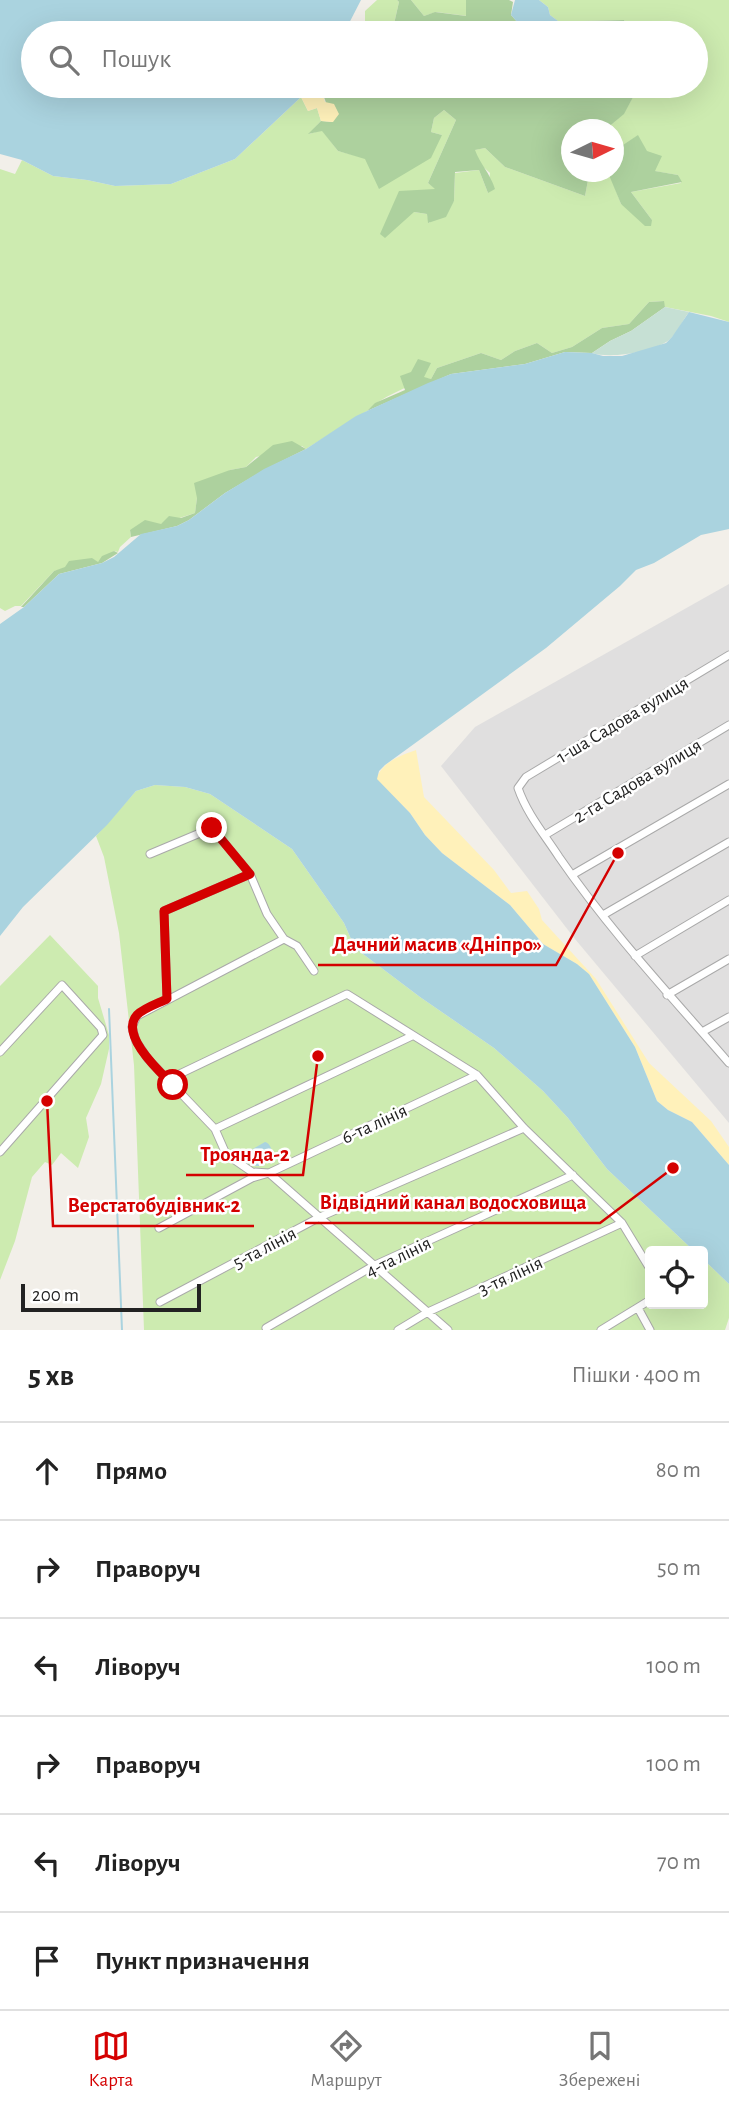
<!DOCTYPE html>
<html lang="uk">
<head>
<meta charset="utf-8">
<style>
	:root { --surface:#fff; --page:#f6f6f6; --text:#222; --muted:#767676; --line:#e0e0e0; --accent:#d40000 }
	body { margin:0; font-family:"Alegreya Sans",sans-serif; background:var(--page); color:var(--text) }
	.controls { position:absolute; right:21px; bottom:21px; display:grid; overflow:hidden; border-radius:7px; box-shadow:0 7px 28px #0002 }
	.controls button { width:63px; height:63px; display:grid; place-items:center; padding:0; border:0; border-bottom:2px solid var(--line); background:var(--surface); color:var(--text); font:35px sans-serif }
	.compass { position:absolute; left:561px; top:119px; width:63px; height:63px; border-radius:50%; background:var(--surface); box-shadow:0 7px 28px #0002; rotate:85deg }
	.scale { position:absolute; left:21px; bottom:18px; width:180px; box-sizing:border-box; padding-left:7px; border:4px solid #222; border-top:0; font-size:19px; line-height:24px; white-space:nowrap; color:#222; -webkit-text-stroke:5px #fff; paint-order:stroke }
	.stop { position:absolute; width:21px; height:21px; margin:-16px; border:5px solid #d40000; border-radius:50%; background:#fff }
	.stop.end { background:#d40000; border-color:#fff; box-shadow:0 2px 7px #0008 }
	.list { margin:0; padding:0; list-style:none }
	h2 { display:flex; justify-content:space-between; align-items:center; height:91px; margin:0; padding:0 28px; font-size:30px }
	h2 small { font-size:23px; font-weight:400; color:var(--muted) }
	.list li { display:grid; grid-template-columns:46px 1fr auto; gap:21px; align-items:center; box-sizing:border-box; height:98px; padding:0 28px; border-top:2px solid var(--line) }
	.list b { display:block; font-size:26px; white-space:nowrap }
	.list em { font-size:23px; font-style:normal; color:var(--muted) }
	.icon { flex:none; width:38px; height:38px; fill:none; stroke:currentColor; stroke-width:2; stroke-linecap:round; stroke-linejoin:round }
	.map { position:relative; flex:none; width:729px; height:1330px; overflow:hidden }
	.search { position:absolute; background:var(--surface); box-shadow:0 7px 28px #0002; left:21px; right:21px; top:21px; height:77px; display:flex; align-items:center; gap:18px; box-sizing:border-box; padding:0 24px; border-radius:38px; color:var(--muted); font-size:26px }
	.sheet { height:679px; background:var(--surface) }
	nav { display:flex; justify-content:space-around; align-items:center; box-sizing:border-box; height:98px; border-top:2px solid var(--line); background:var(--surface); font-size:19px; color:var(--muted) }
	nav a { display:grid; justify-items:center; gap:4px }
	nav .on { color:var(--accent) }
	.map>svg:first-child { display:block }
</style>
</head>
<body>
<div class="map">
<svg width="729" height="1330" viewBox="0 0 729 1330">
	<rect width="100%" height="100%" fill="#f2efe9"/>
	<path fill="#e0dfdf" d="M729 584V1123L575 939 441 766 475 727Z"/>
	<path fill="#cdebb0" d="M377 0H397L399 2 394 24 386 33H363L360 32 365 21V11Z
		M411 0H466L467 16 436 12 424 16Z
		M539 0H729V322L711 316 665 307 663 301 649 302 629 324 602 328 572 347 552 353 537 343 515 351 501 360 481 353 437 368 431 379 424 378C406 389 382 396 367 411L306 449 302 446 256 457 246 467 230 470 197 498 195 513 161 524 130 530 131 537 120 547 118 552 114 551 98 562 54 571 21 606H15L5 611 0 608V169L15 174 22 160 53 176 87 180 115 186 171 184 235 159 301 97 308 111 317 108 321 121 309 134 322 130 338 151 365 158 442 135 431 132 434 118 444 110 456 120 428 183 436 189 414 212 427 214 429 223 454 201 455 173 479 170 488 193 490 173 481 165 474 150 485 148 505 167 585 196 589 175H610L621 204 652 220 631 192 681 183 678 175 654 171 614 151V130L606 129 624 113 639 86H696V33H632L624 20 583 21 568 29 550 15 548 7Z
		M155 785 185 787 210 794 292 849 344 923 355 948 420 997 494 1048 543 1091 568 1118 607 1169 694 1251H650V1304H703V1259L729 1284V1318L725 1330H144L134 1065 119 933 104 857 96 836 136 791Z
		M50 935 98 986V998L109 1035V1049L101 1084 86 1118 89 1137 78 1168 61 1153 52 1165 45 1162 32 1177 15 1241 0 1280V986Z"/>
	<path fill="#add19e" d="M397 0H411L424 16 435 12 466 16V0H509L513 2 511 15 519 24 532 33H386L394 24 399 2Z
		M624 20 632 33H574L568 29 583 21Z
		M320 86H639L624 114 606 129 572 130V172H614V151L638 135 647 151 662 156 655 171 678 175 682 182 631 192 652 220 651 226H645L621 204 609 175H589L585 196 505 167 485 148 475 150C480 164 490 173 495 189L488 193 479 170 455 172 454 201 446 217 428 223 427 214 414 212 385 238 380 234 399 191 435 189 428 183 456 120 444 110 434 118 431 132 442 135 431 158 379 189 365 159 338 151 322 131 308 134 321 121 333 122Z
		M664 301 665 307 631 331 610 341 592 353 565 352 525 364 451 374 367 411 375 403 405 390 400 376 411 372 418 359 431 363 424 377 431 379 437 368 481 353 501 360 515 351 537 343 552 353 572 347 602 328 629 324 649 302Z
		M292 441 306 449 264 470 225 493 189 520 177 526 131 537 130 530 145 520 161 524 169 516 181 518 195 513 197 498 194 483 230 470 246 467 273 445Z
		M114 551 118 553 102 563 59 574 24 607H21L54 571 65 567 69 561 92 558 98 562 102 556Z"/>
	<path fill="#c6e0d4" d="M665 307 689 312C682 321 677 334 669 340 653 352 611 359 592 353L610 341 631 331Z"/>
	<path fill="#fff1ba" d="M310 86H320L325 102 334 104 339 114 333 122 321 121 317 108 308 111 301 97Z
		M416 750 424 797 494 870 511 893 527 891 539 909 542 920 596 979 649 1063 711 1121 729 1147V1165L692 1122 668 1110 657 1101 635 1047 589 974 577 964 543 944 510 905 442 853 425 835 410 813 376 779C383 761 400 756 416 750Z"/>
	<path fill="#aad3df" d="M0 0H361L344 33H33V86H310L301 97 235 159 171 184 115 186 87 180 53 176 22 160 0 154Z
		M515 0H539L548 7 550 15 574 33C545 33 531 39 511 15Z
		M689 312 729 322V529L701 535 654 563 636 570 620 586 546 648 385 765 379 771 377 779 410 813 425 835 442 853 510 905 543 944 577 964 589 974 635 1047 657 1101 668 1110 692 1122 729 1165V1284L703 1259V1251H694L607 1169 568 1118 543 1091 494 1048 420 997 355 948 344 923 292 849 210 794 185 787 155 785 136 791 107 825 23 907 0 936V624L24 607 59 574 102 563 114 557 141 534 177 526 189 520 225 493 264 469 306 449 356 416 428 383 451 374 525 364 565 352 592 353 603 356H622L666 343 672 337Z
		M265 1142C270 1143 273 1151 272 1156L267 1152 262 1159 264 1166H255L244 1161 251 1150Z"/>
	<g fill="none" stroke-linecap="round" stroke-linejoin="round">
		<path stroke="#aad3df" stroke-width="2" d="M109 1009 122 1330"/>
		<defs>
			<path id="street" d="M729 655 526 777 518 788C527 814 544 834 559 857 610 931 671 996 729 1063
				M545 835 729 725
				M150 854 212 828 250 874 267 914 284 939 297 946 314 971
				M572 875 729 784
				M603 915 729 842
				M284 939 137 1016 132 1027 136 1041 148 1059 215 1129 226 1154 252 1172 269 1173 448 1330
				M635 956 729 900
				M667 995 729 959
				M167 998 164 911 250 874
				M702 1032 729 1017
				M0 1052 62 985 101 1028 103 1035 0 1152
				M167 1080 347 994 477 1075 524 1128 622 1223 650 1269
				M215 1129 412 1036
				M159 1228 252 1178 269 1173 477 1075
				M160 1302 320 1217 524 1128
				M638 1308 650 1330
				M266 1328 375 1265 573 1175
				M398 1330 428 1312 622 1223
				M601 1330 650 1300"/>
		</defs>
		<use href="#street" stroke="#a9a9a9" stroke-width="9"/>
		<use href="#street" stroke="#fff" stroke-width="7"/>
	</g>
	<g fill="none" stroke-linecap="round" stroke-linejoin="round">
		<path stroke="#d40000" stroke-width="9" d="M173 1085C160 1072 119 1035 137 1015 144 1008 159 1003 167 999L164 911 250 874 212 828"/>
	</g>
	<g text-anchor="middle" stroke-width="5" stroke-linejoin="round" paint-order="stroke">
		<g font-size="19" fill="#222" stroke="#fff">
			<text transform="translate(622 719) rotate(-31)" y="7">1-ша Садова вулиця</text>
			<text transform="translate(637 780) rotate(-31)" y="7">2-га Садова вулиця</text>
			<text transform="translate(374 1123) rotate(-25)" y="7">6-та лінія</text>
			<text transform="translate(264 1247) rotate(-28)" y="7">5-та лінія</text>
			<text transform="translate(398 1256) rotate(-26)" y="7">4-та лінія</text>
			<text transform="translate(510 1275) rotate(-25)" y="7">3-тя лінія</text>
		</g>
	</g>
	<path fill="none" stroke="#d40000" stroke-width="2.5" d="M618 853L556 965H318M318 1056L303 1175H186M673 1168L600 1223H305M47 1101L53 1226H254"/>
	<g fill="#d40000" stroke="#fff" stroke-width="2.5">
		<circle cx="618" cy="853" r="7"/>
		<circle cx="318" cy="1056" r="7"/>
		<circle cx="673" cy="1168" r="7"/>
		<circle cx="47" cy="1101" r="7"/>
	</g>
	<g font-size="21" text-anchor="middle" font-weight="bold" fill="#d40000" stroke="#fff" stroke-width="5" stroke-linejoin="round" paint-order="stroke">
		<text x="437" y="951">Дачний масив «Дніпро»</text>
		<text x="245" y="1161">Троянда-2</text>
		<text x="453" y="1209">Відвідний канал водосховища</text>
		<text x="154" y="1212">Верстатобудівник-2</text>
	</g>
</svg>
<div class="controls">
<button><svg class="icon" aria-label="locate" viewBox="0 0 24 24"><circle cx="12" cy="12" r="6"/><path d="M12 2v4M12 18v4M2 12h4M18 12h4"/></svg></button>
</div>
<svg class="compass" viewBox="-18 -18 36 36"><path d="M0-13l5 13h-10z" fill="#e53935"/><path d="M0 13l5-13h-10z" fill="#767676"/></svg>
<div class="scale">200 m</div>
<div class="stop" style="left:173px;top:1085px"></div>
<div class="stop end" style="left:212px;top:828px"></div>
<div class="search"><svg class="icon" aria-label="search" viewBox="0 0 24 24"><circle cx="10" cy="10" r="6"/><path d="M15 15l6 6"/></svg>Пошук</div>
</div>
<section class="sheet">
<h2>5 хв<small>Пішки · 400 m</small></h2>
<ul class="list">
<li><svg class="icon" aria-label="ahead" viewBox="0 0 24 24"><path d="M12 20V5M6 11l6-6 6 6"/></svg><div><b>Прямо</b></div><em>80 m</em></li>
<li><svg class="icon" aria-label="right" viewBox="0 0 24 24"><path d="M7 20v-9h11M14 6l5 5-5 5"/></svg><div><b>Праворуч</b></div><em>50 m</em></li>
<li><svg class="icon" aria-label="left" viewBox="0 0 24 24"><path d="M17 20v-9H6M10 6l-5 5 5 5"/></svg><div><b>Ліворуч</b></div><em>100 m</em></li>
<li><svg class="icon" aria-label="right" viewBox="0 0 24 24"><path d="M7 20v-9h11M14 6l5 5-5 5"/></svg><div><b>Праворуч</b></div><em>100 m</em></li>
<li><svg class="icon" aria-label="left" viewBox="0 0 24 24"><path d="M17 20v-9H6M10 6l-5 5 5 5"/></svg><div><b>Ліворуч</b></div><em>70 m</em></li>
<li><svg class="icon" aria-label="arrive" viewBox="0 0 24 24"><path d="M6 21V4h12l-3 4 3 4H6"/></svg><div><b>Пункт призначення</b></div></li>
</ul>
</section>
<nav>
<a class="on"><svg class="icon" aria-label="map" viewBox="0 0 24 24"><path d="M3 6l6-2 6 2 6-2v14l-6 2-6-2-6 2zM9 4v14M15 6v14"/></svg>Карта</a>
<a><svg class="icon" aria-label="directions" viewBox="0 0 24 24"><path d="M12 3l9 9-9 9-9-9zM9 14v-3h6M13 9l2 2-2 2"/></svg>Маршрут</a>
<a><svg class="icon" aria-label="saved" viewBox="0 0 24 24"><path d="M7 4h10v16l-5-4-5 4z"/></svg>Збережені</a>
</nav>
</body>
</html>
